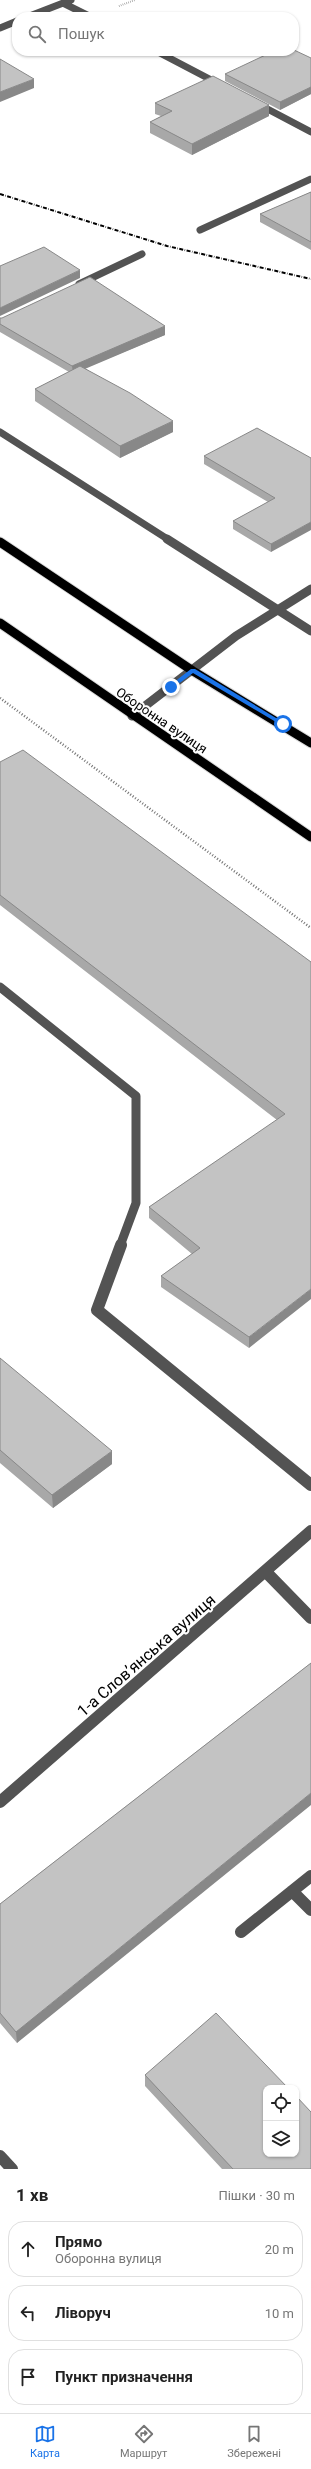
<!DOCTYPE html>
<html lang="uk">
<head>
<meta charset="utf-8">
<style>
	:root { --surface:#fff; --page:#f2f2f2; --text:#222; --muted:#767676; --line:#e0e0e0; --accent:#1a73e8 }
	body { margin:0; font-family:Roboto,sans-serif; background:var(--page); color:var(--text) }
	.controls { position:absolute; right:12px; bottom:12px; display:grid; overflow:hidden; border-radius:8px; box-shadow:0 1px 3px #0004 }
	.controls button { width:36px; height:36px; display:grid; place-items:center; padding:0; border:0; border-bottom:1px solid var(--line); background:var(--surface); color:var(--text); font:20px sans-serif }
	.stop { position:absolute; width:12px; height:12px; margin:-9px; border:3px solid #1a73e8; border-radius:50%; background:#fff }
	.stop.end { background:#1a73e8; border-color:#fff; box-shadow:0 1px 4px #0008 }
	.list { margin:0; padding:0; list-style:none }
	h2 { display:flex; justify-content:space-between; align-items:center; height:52px; margin:0; padding:0 16px; font-size:17px }
	h2 small { font-size:13px; font-weight:400; color:var(--muted) }
	.list li { display:grid; grid-template-columns:26px 1fr auto; gap:12px; align-items:center; box-sizing:border-box; height:56px; margin:0 8px 8px; padding:0 8px; border:1px solid var(--line); border-radius:16px }
	.list b { display:block; font-size:15px; white-space:nowrap }
	.list p { margin:0; font-size:13px; white-space:nowrap; color:var(--muted) }
	.list em { font-size:13px; font-style:normal; color:var(--muted) }
	.icon { flex:none; width:22px; height:22px; fill:none; stroke:currentColor; stroke-width:2; stroke-linecap:round; stroke-linejoin:round }
	.map { position:relative; flex:none; width:311px; height:2169px; overflow:hidden }
	.search { position:absolute; background:var(--surface); box-shadow:0 1px 3px #0004; left:12px; right:12px; top:12px; height:44px; display:flex; align-items:center; gap:10px; box-sizing:border-box; padding:0 14px; border-radius:16px; color:var(--muted); font-size:15px }
	.sheet { height:244px; background:var(--surface) }
	nav { display:flex; justify-content:space-around; align-items:center; box-sizing:border-box; height:56px; border-top:1px solid var(--line); background:var(--surface); font-size:11px; color:var(--muted) }
	nav a { display:grid; justify-items:center; gap:2px }
	nav .on { color:var(--accent) }
	.map>svg:first-child { display:block }
</style>
</head>
<body>
<div class="map">
<svg width="311" height="2169" viewBox="0 0 311 2169">
	<rect width="100%" height="100%" fill="#fff"/>
	<g fill="none" stroke-linecap="round" stroke-linejoin="round">
		<defs>
			<path id="major" d="M0 542 193 671 311 743
				M0 623 311 837"/>
		</defs>
		<use href="#major" stroke="#dbdbdb" stroke-width="11"/>
		<path stroke="#757575" stroke-width="2" stroke-dasharray="0.5 1.5" stroke-linecap="butt" d="M119 6 135 0"/>
		<path stroke="#757575" stroke-width="2.5" stroke-dasharray="1 2" stroke-linecap="butt" d="M0 698 311 928"/>
		<path stroke="#535353" stroke-width="7" d="M63 3 91 17
			M27 17 71 0
			M0 28 17 21
			M156 51 219 84
			M258 104 311 132
			M200 230 311 179
			M79 284 142 254
			M0 432 169 540"/>
		<path stroke="#535353" stroke-width="9" d="M167 539 311 631
			M132 716 236 636 311 589
			M0 987 136 1096V1203L120 1246"/>
		<path stroke="#535353" stroke-width="12" d="M121 1245 97 1310 311 1485
			M266 1572 311 1618
			M0 1802 311 1531
			M292 1891 311 1910
			M241 1932 311 1876
			M0 2156 12 2169"/>
		<use href="#major" stroke="#000" stroke-width="9"/>
		<path stroke="#000" stroke-width="2" stroke-dasharray="4 1.5 0.5 1.5" stroke-linecap="butt" d="M0 194 167 246 311 279"/>
	</g>
	<path fill="#a8a8a8" d="M311 58V94L280 110 225 81V74Z
		M155 103 269 116 192 155 150 133V122L161 116 155 114Z
		M311 192V250L260 222V214Z
		M0 318 165 335 85 368 173 432 120 458 35 401V389L69 372 0 332Z
		M204 456 311 458 271 552 233 529V521L268 502 204 464Z
		M0 762 311 962 249 1348 161 1287V1276L192 1254 149 1218V1207L277 1120 0 905Z
		M0 1358 112 1464 53 1508 0 1463Z
		M311 1663 17 2043 0 2023V1904Z
		M145 2075 311 2169H222L145 2086Z"/>
	<path fill="#888" d="M34 79V88L0 102V92Z
		M311 87V94L280 110V102Z
		M269 105V116L192 155V144Z
		M80 270V278L0 316V308Z
		M165 326V335L73 374 72 366Z
		M173 421V432L120 458V446Z
		M311 522V530L271 552V544Z
		M311 1289V1299L249 1348V1337Z
		M112 1451V1464L53 1508 52 1495Z
		M311 1793V1805L17 2043 16 2032Z"/>
	<path fill="#c3c3c3" stroke="#888" d="M294 50 311 58V87L280 102 225 74 274 51H294Z
		M0 59 34 79 0 92Z
		M213 76 269 105 192 144 150 122 172 111 155 103Z
		M311 192V242L260 214Z
		M44 247 80 270 0 308V266Z
		M90 277 165 326 72 366 0 324V318H2Z
		M80 366 130 393 173 421 120 446 35 389Z
		M257 428 311 458V522L271 544 233 521 275 498 204 456Z
		M23 750 311 962V1289L249 1337 161 1276 200 1248 149 1207 285 1114 0 895V762Z
		M0 1358 112 1451 52 1495 0 1450Z
		M311 1663V1793L16 2032 0 2013V1904Z
		M216 2013 288 2088H266V2154H296V2096L311 2112V2169H233L145 2075Z"/>
	<path fill="#1a73e8" d="M191 669H195L286 724 281 725 193 673 173 688H169V686Z"/>
	<g text-anchor="middle" stroke-width="4" stroke-linejoin="round" paint-order="stroke">
		<g font-size="13" fill="#000" stroke="#fff">
			<text transform="translate(162 720) rotate(34)" y="5">Оборонна вулиця</text>
		</g>
		<g font-size="16" fill="#000" stroke="#fff">
			<text transform="translate(146 1655) rotate(-41)" y="6">1-а Слов’янська вулиця</text>
		</g>
	</g>
</svg>
<div class="controls">
<button><svg class="icon" aria-label="locate" viewBox="0 0 24 24"><circle cx="12" cy="12" r="6"/><path d="M12 2v4M12 18v4M2 12h4M18 12h4"/></svg></button>
<button><svg class="icon" aria-label="layers" viewBox="0 0 24 24"><path d="M12 4l9 5-9 5-9-5zM3 14l9 5 9-5"/></svg></button>
</div>
<div class="stop" style="left:283px;top:724px"></div>
<div class="stop end" style="left:171px;top:687px"></div>
<div class="search"><svg class="icon" aria-label="search" viewBox="0 0 24 24"><circle cx="10" cy="10" r="6"/><path d="M15 15l6 6"/></svg>Пошук</div>
</div>
<section class="sheet">
<h2>1 хв<small>Пішки · 30 m</small></h2>
<ul class="list">
<li><svg class="icon" aria-label="ahead" viewBox="0 0 24 24"><path d="M12 20V5M6 11l6-6 6 6"/></svg><div><b>Прямо</b><p>Оборонна вулиця</p></div><em>20 m</em></li>
<li><svg class="icon" aria-label="left" viewBox="0 0 24 24"><path d="M17 20v-9H6M10 6l-5 5 5 5"/></svg><div><b>Ліворуч</b></div><em>10 m</em></li>
<li><svg class="icon" aria-label="arrive" viewBox="0 0 24 24"><path d="M6 21V4h12l-3 4 3 4H6"/></svg><div><b>Пункт призначення</b></div></li>
</ul>
</section>
<nav>
<a class="on"><svg class="icon" aria-label="map" viewBox="0 0 24 24"><path d="M3 6l6-2 6 2 6-2v14l-6 2-6-2-6 2zM9 4v14M15 6v14"/></svg>Карта</a>
<a><svg class="icon" aria-label="directions" viewBox="0 0 24 24"><path d="M12 3l9 9-9 9-9-9zM9 14v-3h6M13 9l2 2-2 2"/></svg>Маршрут</a>
<a><svg class="icon" aria-label="saved" viewBox="0 0 24 24"><path d="M7 4h10v16l-5-4-5 4z"/></svg>Збережені</a>
</nav>
</body>
</html>
